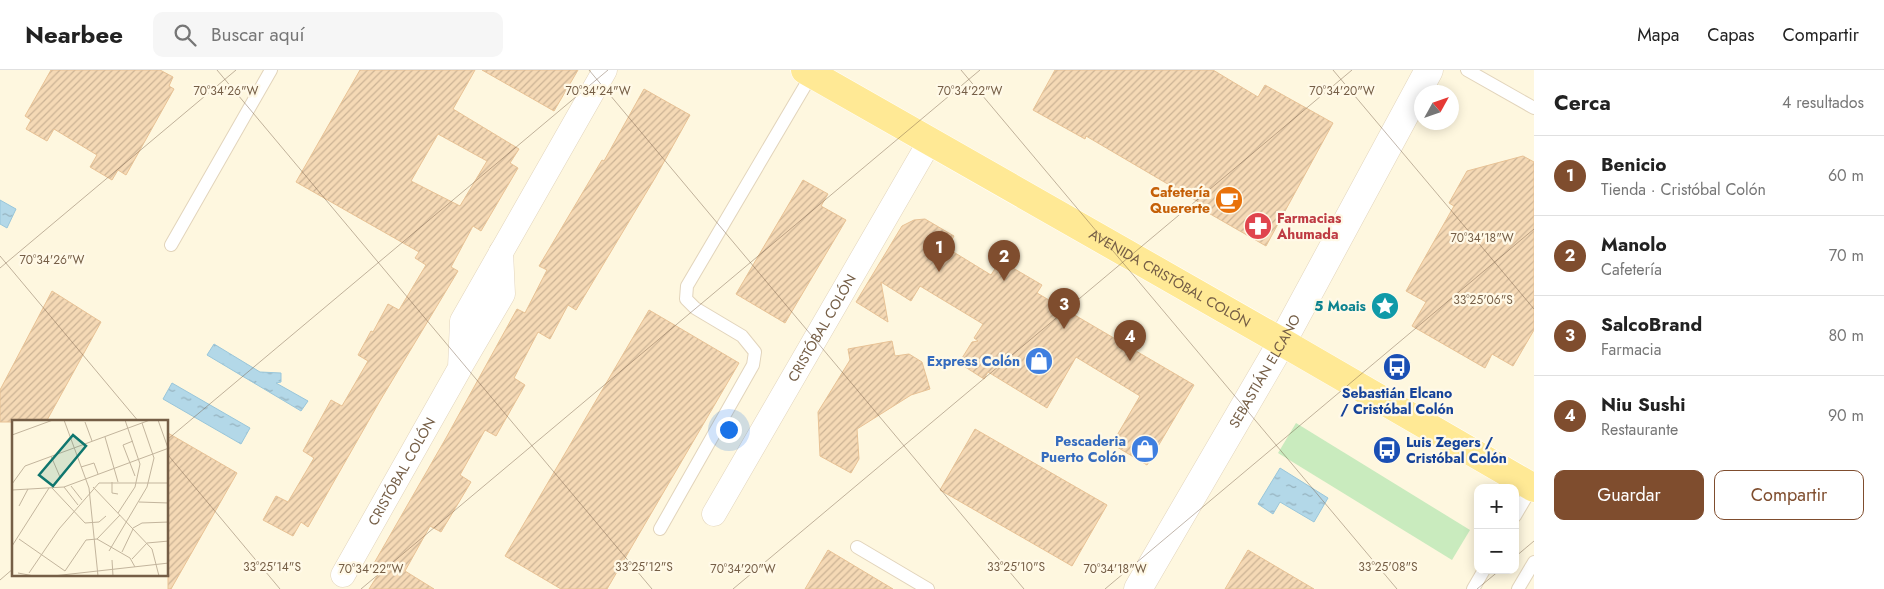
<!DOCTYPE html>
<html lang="es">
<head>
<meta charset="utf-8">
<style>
	:root { --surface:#fff; --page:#f6f6f6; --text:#222; --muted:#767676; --line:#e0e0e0; --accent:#7f4d2e }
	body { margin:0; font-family:Jost,sans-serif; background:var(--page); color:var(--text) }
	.controls { position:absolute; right:15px; bottom:15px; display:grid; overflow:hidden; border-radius:10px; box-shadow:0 2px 12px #0003 }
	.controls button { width:45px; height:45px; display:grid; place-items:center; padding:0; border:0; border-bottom:1px solid var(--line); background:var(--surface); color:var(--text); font:25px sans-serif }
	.compass { position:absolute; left:1414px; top:15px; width:45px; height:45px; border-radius:50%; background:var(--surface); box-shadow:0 2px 12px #0003; rotate:50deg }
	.you { position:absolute; left:728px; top:359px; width:18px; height:18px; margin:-12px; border:4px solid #fff; border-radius:50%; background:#1a73e8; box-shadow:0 0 0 8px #1a73e833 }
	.badge { display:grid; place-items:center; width:32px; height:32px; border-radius:50%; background:var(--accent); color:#fff; font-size:16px; font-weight:700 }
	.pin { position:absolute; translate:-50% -41px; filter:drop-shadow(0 1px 2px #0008) }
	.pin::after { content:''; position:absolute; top:26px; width:18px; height:15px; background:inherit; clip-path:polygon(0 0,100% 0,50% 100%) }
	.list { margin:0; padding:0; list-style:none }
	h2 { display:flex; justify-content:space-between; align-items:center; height:65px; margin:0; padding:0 20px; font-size:21px }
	h2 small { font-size:16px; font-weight:400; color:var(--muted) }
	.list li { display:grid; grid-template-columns:32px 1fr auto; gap:15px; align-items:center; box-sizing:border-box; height:80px; padding:0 20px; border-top:1px solid var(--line) }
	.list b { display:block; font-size:19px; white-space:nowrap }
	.list p { margin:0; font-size:16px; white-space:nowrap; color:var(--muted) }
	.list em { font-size:16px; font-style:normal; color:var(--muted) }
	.actions { display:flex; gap:10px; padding:15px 20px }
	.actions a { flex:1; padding:11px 0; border:1px solid var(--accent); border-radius:10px; text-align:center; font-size:18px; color:var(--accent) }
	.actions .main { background:var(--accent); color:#fff }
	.icon { flex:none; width:28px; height:28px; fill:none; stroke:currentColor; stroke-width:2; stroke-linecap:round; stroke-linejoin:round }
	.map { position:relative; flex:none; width:1534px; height:519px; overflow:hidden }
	header { display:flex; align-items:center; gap:30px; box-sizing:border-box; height:70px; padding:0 25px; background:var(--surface); border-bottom:1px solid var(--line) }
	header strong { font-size:24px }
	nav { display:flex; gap:28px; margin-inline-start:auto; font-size:18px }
	.search { width:350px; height:45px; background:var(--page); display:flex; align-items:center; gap:12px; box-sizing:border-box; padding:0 18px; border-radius:10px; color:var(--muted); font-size:19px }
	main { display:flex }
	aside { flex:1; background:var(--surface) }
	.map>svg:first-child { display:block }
</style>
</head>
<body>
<header>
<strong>Nearbee</strong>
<div class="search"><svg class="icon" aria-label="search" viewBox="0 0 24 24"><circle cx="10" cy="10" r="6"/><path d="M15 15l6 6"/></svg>Buscar aquí</div>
<nav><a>Mapa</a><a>Capas</a><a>Compartir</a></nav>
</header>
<main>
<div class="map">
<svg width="1534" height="519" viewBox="0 0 1534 519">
	<defs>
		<pattern id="water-ripples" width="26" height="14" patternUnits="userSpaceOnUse" patternTransform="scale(1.25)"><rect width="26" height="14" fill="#b3d8e8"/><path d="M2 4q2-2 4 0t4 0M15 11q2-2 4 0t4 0" fill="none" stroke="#96b2be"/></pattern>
		<pattern id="building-hatch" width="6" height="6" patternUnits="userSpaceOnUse" patternTransform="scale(1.25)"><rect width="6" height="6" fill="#f5d9b5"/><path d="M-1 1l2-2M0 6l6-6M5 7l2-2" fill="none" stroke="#cbb395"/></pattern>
	</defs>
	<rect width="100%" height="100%" fill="#fef7df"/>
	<path fill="#c9ebbe" d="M1296 353 1470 460 1452 490 1278 383Z"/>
	<path fill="url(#water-ripples)" stroke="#99c6da" d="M0 130 16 139 7 158 0 154Z
		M214 274 260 302 281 303V312L276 313 308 331 301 341 207 285Z
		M172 313 250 358 241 374 163 329Z
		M1280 398 1328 428 1314 452 1280 432 1273 444 1258 434Z"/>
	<path fill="url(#building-hatch)" stroke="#e8c295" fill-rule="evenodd" d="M51 0H160L173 7 169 16 174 19 126 105 118 100 112 110 90 97 97 85 54 59 47 71 26 59 31 50 25 46Z
		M360 0H475L453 39 519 79 510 93 518 98 481 161 473 156 451 197 458 201 381 329 308 457 301 452 293 466 263 450 276 426 288 432 314 388 303 381 331 330 342 336 368 291 358 285 371 261 373 262 388 234 399 240 426 195 415 188 419 182 296 112ZM438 64 487 91 460 136 411 111Z
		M482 0H578L554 41Z
		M1055 0H1213L1258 27 1265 15 1333 53 1266 176 1198 137 1200 133 1086 66 1085 69 1033 40Z
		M644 19 690 45 655 108 576 240 568 235 550 269 538 262 514 308 525 315 496 366 485 360 460 405 471 412 441 462 430 456 405 501 434 519H369L381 500 373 495 446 368 517 239 525 243 547 200 539 196 602 90 604 91Z
		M1523 86 1534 92V260L1513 296 1492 284 1485 298 1412 256 1426 232 1406 221 1454 136 1449 133 1467 101Z
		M803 110 828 124 821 136 846 150 785 253 736 224Z
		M925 149 954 166 947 178 991 205 998 194 1013 198 1042 215 1037 223 1194 315 1147 395 1112 374 1140 326 1076 287 1047 338 988 302 984 309 959 293 972 272 978 271 974 268 983 254 920 216 911 231 881 212 888 252 856 232 902 156 914 150Z
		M52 221 101 252 46 352H0V320Z
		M649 240 739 293 607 519H561L505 486Z
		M892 271 895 286 909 284 922 292 930 319 911 325 857 359 859 389 851 403 820 386 818 342 850 290 848 279Z
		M975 359 1107 435 1072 496 940 420Z
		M168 363 237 403 171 519H168Z
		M828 480 893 519H805Z
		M1248 480 1314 519H1225Z"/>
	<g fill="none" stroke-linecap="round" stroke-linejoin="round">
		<defs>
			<path id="service" d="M1467 0 1534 38
				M171 175 271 0
				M1515 446 1532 417
				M660 459 753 295 755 282 742 266 695 238 686 229 687 216 812 4
				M857 477 928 519
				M1473 519 1484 500
				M1518 519 1534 492"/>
			<g id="minor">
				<path d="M462 294 503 224 501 182"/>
				<path id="s1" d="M714 444 930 71"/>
				<path id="s2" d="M343 505 460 298 462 251 605 0"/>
			</g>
			<g id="tertiary">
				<path id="s3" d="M1138 519 1282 272 1429 0"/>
			</g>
			<g id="primary">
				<path id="s4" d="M805 0 1282 272 1534 418"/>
			</g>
		</defs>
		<use href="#service" stroke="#e2d4bb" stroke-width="14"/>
		<use href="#minor" stroke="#e2d4bb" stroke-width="25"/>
		<use href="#tertiary" stroke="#e2d4bb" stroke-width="29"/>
		<use href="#primary" stroke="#fff" stroke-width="29"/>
		<use href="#service" stroke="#fff" stroke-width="12"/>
		<use href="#minor" stroke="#fff" stroke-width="24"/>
		<use href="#tertiary" stroke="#fff" stroke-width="28"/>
		<use href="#primary" stroke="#ffe995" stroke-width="28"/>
	</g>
	<path fill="none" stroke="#755e46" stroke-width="1" stroke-opacity="0.45" d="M217 0 652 519M589 0 1024 519M961 0 1397 519M1333 0 1534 239M0 186 139 352M0 198 236 0M168 369 608 0M168 385 280 519M1515 487 1534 471M0 510 14 498M361 519 980 0M733 519 1352 0M1105 519 1534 159M1477 519 1500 500"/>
	<defs>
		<symbol id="cafe-disc" viewBox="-11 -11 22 22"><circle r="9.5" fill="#e8710a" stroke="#fff9e7"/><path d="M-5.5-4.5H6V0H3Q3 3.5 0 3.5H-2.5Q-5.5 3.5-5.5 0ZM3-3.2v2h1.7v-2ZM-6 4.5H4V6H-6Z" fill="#fff"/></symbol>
		<symbol id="pharmacy-disc" viewBox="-11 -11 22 22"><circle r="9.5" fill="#e0444e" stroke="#fff9e7"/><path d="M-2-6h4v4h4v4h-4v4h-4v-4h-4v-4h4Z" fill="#fff"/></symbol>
		<symbol id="sight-disc" viewBox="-11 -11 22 22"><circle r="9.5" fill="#0f9aa8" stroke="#fff9e7"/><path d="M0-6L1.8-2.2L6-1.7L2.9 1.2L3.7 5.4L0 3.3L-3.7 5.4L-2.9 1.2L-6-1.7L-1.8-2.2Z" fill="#fff"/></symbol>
		<symbol id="shop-disc" viewBox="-11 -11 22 22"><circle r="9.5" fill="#3f7fe0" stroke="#fff9e7"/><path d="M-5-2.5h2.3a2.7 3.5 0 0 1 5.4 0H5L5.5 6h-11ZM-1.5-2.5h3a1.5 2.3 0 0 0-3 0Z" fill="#fff"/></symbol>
		<symbol id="bus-disc" viewBox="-11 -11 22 22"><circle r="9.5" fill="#1a4fb4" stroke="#fff9e7"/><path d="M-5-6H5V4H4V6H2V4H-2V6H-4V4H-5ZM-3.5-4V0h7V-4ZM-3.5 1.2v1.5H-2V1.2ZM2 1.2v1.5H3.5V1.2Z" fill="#fff"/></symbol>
	</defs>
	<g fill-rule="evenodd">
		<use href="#cafe-disc" x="1213" y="114" width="32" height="32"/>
		<use href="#pharmacy-disc" x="1242" y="140" width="32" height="32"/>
		<use href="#sight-disc" x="1369" y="220" width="32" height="32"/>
		<use href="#shop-disc" x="1023" y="275" width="32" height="32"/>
		<use href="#bus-disc" x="1381" y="281" width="32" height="32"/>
		<use href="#shop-disc" x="1129" y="363" width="32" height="32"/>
		<use href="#bus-disc" x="1371" y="364" width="32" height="32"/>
	</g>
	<g text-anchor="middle" stroke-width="4.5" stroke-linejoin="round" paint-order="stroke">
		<g font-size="14" font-weight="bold" fill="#c56008" stroke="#fff9e7" text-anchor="end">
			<text x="1210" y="127">Cafetería<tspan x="1210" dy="16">Quererte</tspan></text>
		</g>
		<g font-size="14" font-weight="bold" fill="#be3a42" stroke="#fff9e7" text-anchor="start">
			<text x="1277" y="153">Farmacias<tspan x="1277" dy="16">Ahumada</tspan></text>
		</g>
		<g font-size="14" fill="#755e46" stroke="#fff9e7">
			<text dy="5" stroke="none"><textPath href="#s4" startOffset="420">AVENIDA CRISTÓBAL COLÓN</textPath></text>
			<text dy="5" stroke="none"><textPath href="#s1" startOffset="215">CRISTÓBAL COLÓN</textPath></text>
			<text dy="5" stroke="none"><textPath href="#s3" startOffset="252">SEBASTIÁN ELCANO</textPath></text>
			<text dy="5" stroke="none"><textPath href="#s2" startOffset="119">CRISTÓBAL COLÓN</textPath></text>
		</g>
		<g font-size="14" font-weight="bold" fill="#0d838f" stroke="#fff9e7" text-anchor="end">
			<text x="1366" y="241">5 Moais</text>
		</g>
		<g font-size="14" font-weight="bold" fill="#366cbe" stroke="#fff9e7" text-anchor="end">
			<text x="1020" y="296">Express Colón</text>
			<text x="1126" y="376">Pescaderia<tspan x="1126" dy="16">Puerto Colón</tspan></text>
		</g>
		<g font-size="14" font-weight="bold" fill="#164399" stroke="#fff9e7">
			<text x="1397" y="328">Sebastián Elcano<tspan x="1397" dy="16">/ Cristóbal Colón</tspan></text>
			<text x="1406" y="377" text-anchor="start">Luis Zegers /<tspan x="1406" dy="16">Cristóbal Colón</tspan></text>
		</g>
	</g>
	<g transform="translate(12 350)">
		<rect width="156" height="156" fill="#fef7df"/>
		<path fill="none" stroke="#c3b59d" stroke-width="1" d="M52 0 77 68 86 156M146 0 156 28M73 2 80 21M0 15 41 0M93 17 106 62M121 21 111 25 123 56M39 36 48 57M69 47 82 43 86 54M100 62V73L106 74M0 64 13 46 138 0M59 66 70 80M52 67 66 85M81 67 140 129 147 156M40 68 73 103 87 102 94 96M0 70 52 67 157 28M127 82 157 83M7 86 16 69M106 93 123 67 128 44 113 0M121 108 130 103 157 102M7 119 53 151M85 119 108 95M0 126 37 68M97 131 135 67 142 38 130 3M110 132 121 109M120 139 135 123 157 121M100 140 101 156M53 151 74 120 85 119 118 138 123 147M6 153 22 156M17 153 47 109 87 63H157M41 156 157 143"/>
		<path fill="#0f766e" fill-opacity="0.15" stroke="#0f766e" stroke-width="2.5" d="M61 15 74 26 41 66 27 55Z"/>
		<rect width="156" height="156" fill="none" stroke="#755e46" stroke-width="2.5"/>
	</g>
	<g font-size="12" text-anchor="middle" fill="#755e46" stroke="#fff9e7" stroke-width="4.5" stroke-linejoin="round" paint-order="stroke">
		<text x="226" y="25">70°34'26"W</text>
		<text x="598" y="25">70°34'24"W</text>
		<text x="970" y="25">70°34'22"W</text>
		<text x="1342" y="25">70°34'20"W</text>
		<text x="1482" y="172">70°34'18"W</text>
		<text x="52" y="194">70°34'26"W</text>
		<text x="1483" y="234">33°25'06"S</text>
		<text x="272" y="501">33°25'14"S</text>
		<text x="644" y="501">33°25'12"S</text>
		<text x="1016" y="501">33°25'10"S</text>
		<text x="1388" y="501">33°25'08"S</text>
		<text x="371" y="503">70°34'22"W</text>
		<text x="743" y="503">70°34'20"W</text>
		<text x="1115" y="503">70°34'18"W</text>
	</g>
</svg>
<div class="controls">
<button>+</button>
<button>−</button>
</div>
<svg class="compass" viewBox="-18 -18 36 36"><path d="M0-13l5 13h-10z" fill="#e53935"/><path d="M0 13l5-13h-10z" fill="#767676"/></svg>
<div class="you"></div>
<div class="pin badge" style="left:939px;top:202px">1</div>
<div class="pin badge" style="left:1004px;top:211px">2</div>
<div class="pin badge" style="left:1064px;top:259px">3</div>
<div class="pin badge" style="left:1130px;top:291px">4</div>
</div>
<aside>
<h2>Cerca<small>4 resultados</small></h2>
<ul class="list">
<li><span class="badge">1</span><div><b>Benicio</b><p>Tienda · Cristóbal Colón</p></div><em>60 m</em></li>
<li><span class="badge">2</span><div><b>Manolo</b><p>Cafetería</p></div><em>70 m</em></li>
<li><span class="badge">3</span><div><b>SalcoBrand</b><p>Farmacia</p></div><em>80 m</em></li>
<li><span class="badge">4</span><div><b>Niu Sushi</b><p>Restaurante</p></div><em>90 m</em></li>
</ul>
<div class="actions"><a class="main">Guardar</a><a>Compartir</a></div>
</aside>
</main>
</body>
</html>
